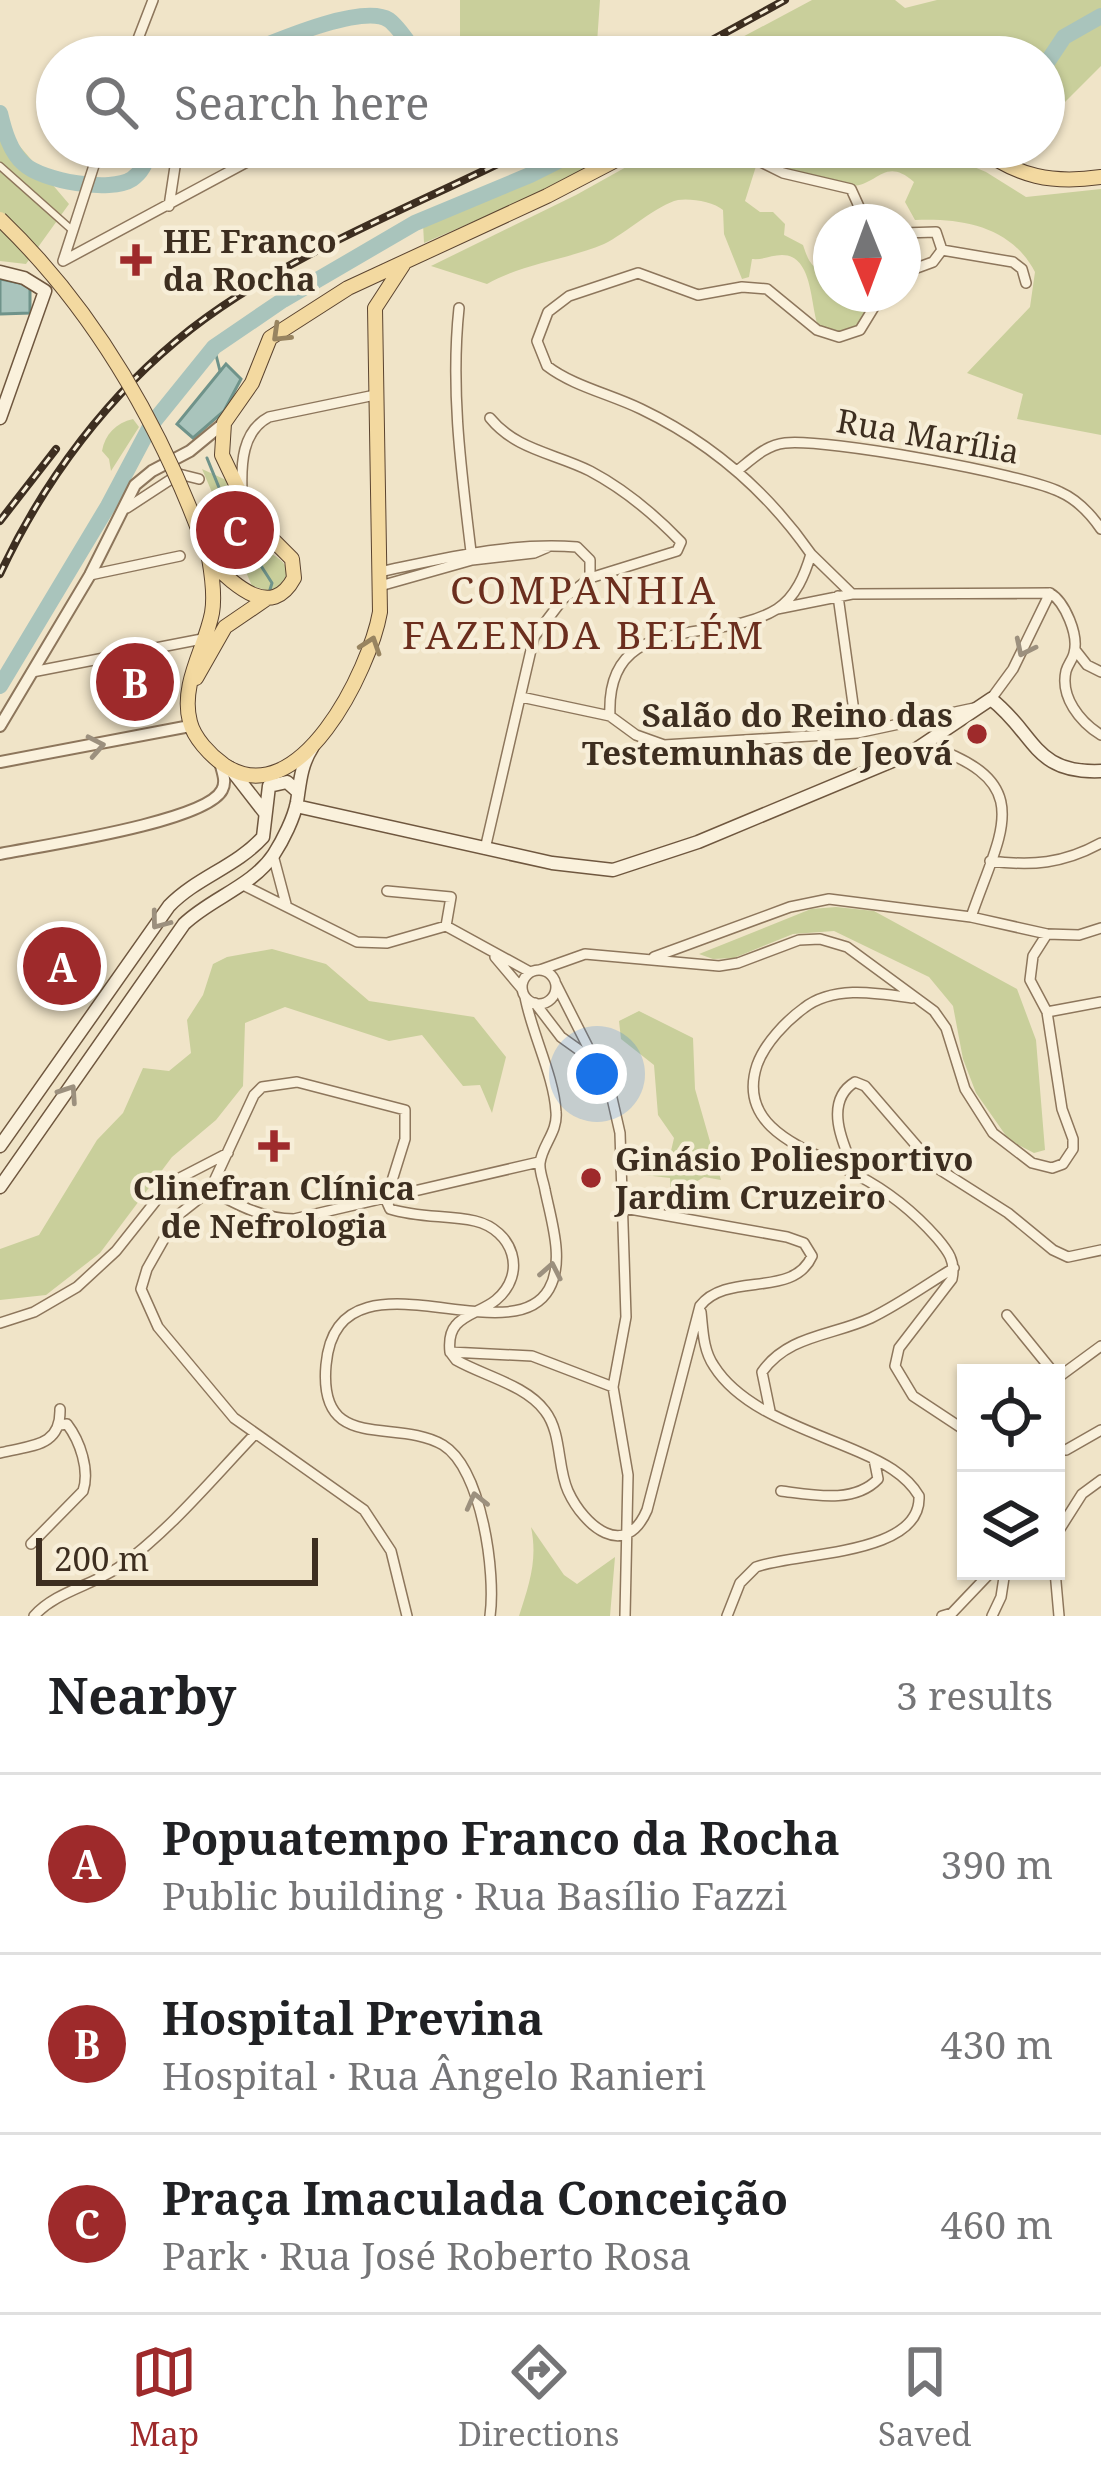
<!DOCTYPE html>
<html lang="en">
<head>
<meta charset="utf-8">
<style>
	:root { --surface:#fff; --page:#f6f6f6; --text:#202124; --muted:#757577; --line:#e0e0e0; --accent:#9e2a2b }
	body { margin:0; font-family:"Noto Serif",serif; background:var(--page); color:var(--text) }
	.controls { position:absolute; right:36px; bottom:36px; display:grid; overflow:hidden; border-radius:0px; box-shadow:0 3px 9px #0004 }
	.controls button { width:108px; height:108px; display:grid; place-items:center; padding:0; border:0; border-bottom:3px solid var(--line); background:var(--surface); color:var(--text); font:60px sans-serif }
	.compass { position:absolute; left:813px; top:204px; width:108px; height:108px; border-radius:50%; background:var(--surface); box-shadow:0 3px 9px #0004; rotate:179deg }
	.scale { position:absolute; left:36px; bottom:30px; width:282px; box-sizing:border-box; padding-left:12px; border:6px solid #3d2e20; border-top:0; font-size:33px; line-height:42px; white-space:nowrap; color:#3d2e20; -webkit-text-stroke:9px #f7eed8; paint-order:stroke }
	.you { position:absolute; left:597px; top:1074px; width:42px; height:42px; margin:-30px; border:9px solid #fff; border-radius:50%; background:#1a73e8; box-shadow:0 0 0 18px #1a73e833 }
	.badge { display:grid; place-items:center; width:78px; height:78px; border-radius:50%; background:var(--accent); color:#fff; font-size:39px; font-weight:700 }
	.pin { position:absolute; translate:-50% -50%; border:6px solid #fff; box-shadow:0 3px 12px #0006 }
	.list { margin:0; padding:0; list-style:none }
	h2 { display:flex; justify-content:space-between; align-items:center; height:156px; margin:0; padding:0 48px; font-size:51px }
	h2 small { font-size:39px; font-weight:400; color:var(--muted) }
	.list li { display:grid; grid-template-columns:78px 1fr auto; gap:36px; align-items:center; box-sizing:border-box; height:180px; padding:0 48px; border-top:3px solid var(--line) }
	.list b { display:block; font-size:45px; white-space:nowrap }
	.list p { margin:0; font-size:39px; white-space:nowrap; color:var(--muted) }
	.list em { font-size:39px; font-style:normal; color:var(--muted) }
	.icon { flex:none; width:66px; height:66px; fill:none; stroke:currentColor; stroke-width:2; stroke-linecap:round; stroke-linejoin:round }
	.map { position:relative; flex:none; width:1101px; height:1616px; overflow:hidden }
	.search { position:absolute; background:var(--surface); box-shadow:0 3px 9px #0004; left:36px; right:36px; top:36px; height:132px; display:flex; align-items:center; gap:30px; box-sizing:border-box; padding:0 42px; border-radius:66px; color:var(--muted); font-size:45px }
	.sheet { height:696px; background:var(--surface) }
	nav { display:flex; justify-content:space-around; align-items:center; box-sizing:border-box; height:168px; border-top:3px solid var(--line); background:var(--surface); font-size:33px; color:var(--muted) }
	nav a { display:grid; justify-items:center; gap:6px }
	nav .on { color:var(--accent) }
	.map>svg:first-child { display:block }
</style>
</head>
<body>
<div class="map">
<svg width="1101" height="1616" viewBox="0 0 1101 1616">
	<rect width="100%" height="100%" fill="#f0e4c8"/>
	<path fill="#c9cf9b" d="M460 0H600L596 57 460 52Z
		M812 0H895L905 8 937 0H1101V66L1054 113 1044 129V57H705Z
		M0 123 69 204 26 264 0 261Z
		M593 147H627L514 204 424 243 423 224 531 178Z
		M662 147 898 148 948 156 986 172 1026 197 1101 189V435L1017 419 1023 394 967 373 1030 307 1035 272C1011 226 962 218 915 220L905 202 914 182C885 156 878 185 852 186 830 187 781 168 758 160L745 201 760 212H773L785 224 784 235 803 245C810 266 811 264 831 280V294L876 297 860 328 839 335 819 328C810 308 814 255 782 255 771 255 764 260 752 259L749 277 742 279 724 234 723 210C714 202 691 198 678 200 658 204 625 234 604 244 566 260 521 264 487 284L431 266 576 195Z
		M133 419 139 427 111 471 109 459 102 451C105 434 116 423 133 419Z
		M202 469 226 480C230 498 236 522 248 536 265 557 307 559 276 593L252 586Z
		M836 907 874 911 1017 989 1036 1040 1045 1150 1034 1153 1009 1140 976 1093 963 1059 953 1006 929 977 834 931 793 934 734 958 713 959 699 954 811 909Z
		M272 949 326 964 369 1001 474 1017 506 1057 492 1113 480 1085 463 1086 422 1035 389 1041 285 1007 245 1023 243 1086 216 1120 172 1157 100 1253 46 1295 0 1300V1249L39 1235 97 1140 123 1113 143 1068 169 1071 191 1053 187 1020 203 995 213 964 227 957Z
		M639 1011 693 1038 695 1089 721 1180 704 1177 691 1185 678 1203 671 1195 670 1178 644 1175 637 1167 646 1155 671 1151 674 1138 658 1115 654 1065 621 1039 619 1021Z
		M531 1527 564 1575 577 1584 615 1557 610 1616H519C529 1585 538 1560 531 1527Z"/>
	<path fill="#a9c4bc" stroke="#6f938a" stroke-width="3" d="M0 279 30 285V313L0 314Z
		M226 364 241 379 224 411 193 438 177 424Z"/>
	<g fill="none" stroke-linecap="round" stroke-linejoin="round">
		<path stroke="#6f938a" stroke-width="3" d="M214 347 220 371
			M207 458 233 522 272 583 269 593"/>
		<path stroke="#a9c4bc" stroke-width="16" d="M237 57C267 45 362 2 389 20 400 28 410 46 419 57
			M1044 67 1064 37 1101 16
			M0 113C4 130 10 152 24 164 42 181 111 193 132 179 144 171 146 160 151 147
			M0 686 108 506 151 425 214 347 283 300 415 223 530 175 586 147"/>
		<defs>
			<path id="pedestrian" d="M0 166 72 230"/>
			<path id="minor" d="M131 57 153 0
				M293 57C320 49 357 34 380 57
				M731 147 783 173 851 189 866 222
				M169 206 178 147
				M903 233 936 232 942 250 933 262 903 273
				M942 250 1013 262 1022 269 1026 283
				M63 261 275 147
				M63 261 100 147
				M459 308C450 392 462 476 472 560
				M490 418C516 450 554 453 590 471 624 489 655 515 681 542L677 551 590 578
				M737 471C752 459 766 445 785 443 825 438 1024 474 1060 492 1078 500 1090 513 1101 529
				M242 491C241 464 242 431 269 417L375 395
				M127 508 179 474 199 479
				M811 554 852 594
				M379 572C446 558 508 542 577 547L590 560V578L563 599 534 637 485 849
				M90 575 180 556
				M380 586 472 560 534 553 548 547
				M838 596 857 733
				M777 609 852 594 1050 593C1065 602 1079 635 1074 653 1073 659 1068 664 1066 671 1060 697 1080 722 1101 735
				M1076 651 1087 665 1101 672
				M32 672 202 639
				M521 697 610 716 636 735 664 745 857 733 974 708
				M991 699 1013 669 1050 593
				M610 716C605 608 716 647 777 609 796 597 805 574 811 554 767 491 710 442 641 409 610 394 573 386 547 366L537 341 548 312 569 296 638 273 698 295 742 287 767 289 817 330 839 337 860 330 882 294
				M926 745C1039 782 1001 830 971 917
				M273 855 286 904
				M990 861C1032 866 1063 864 1101 843
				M241 884 357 942 387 943 446 926 530 972
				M387 891 451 897 446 926
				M495 957 522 989
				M654 957 790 907 829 899 971 917 1047 934 1079 935 1101 928
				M540 970 585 954 719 966 738 963 799 940 820 939 847 947 934 1011 946 1028 965 1089 993 1133 1032 1163 1052 1168 1063 1164 1073 1149V1139L1062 1109 1047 1012 1030 980 1033 956 1047 934
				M522 987a17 17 0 1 1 34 0a17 17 0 1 1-34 0Z
				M556 984 593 1057
				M912 998C877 993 834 985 804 1008 786 1021 765 1043 757 1065 735 1132 814 1151 857 1175 888 1191 914 1212 937 1238 948 1251 956 1261 952 1279L899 1348 895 1366 913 1396 966 1431
				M535 1003 561 1037 596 1062 609 1085 620 1133 626 1317 613 1387 628 1475 625 1616
				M1047 1012 1101 1002
				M856 1174C844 1147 822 1102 855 1082L865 1086 934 1166 1008 1213 1053 1250 1068 1257 1101 1250
				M210 1190C236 1204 263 1219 294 1219L539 1162
				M701 1312C703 1330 703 1350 714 1366 743 1412 812 1431 859 1452 882 1462 906 1474 919 1496 922 1556 796 1552 756 1567L740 1583 727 1616
				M1007 1315 1054 1373
				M0 1323 34 1312 77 1287 116 1251 170 1183 228 1153
				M450 1352 456 1360C484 1376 526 1385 545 1411 562 1433 557 1467 568 1491 584 1526 625 1561 647 1510L700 1306C727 1271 793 1299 812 1256L804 1243 787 1237 624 1208
				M1056 1379 1101 1346
				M770 1411 762 1372C788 1335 832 1336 871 1318 900 1304 927 1284 954 1268
				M1066 1450 1101 1430
				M0 1453C30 1445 61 1448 60 1409
				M781 1491C813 1495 854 1504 878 1479L874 1459
				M1056 1535 1082 1494 1101 1480
				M31 1544 83 1491C90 1470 80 1441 67 1424L60 1425
				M1055 1571 1059 1616
				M34 1616C56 1591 95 1585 122 1565 171 1529 213 1478 255 1434
				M407 1616 391 1551 364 1510 234 1418 158 1327 141 1289 147 1269 177 1216 210 1190 254 1095 262 1087 297 1082 405 1110V1139L386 1200 390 1209C418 1218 447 1215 475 1221 513 1230 528 1273 496 1300 484 1310 465 1314 456 1325 449 1333 449 1343 450 1352L532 1356 613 1387
				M490 1616C496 1574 482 1469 443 1445 396 1417 318 1455 326 1365 337 1240 510 1358 549 1289 565 1261 551 1220 545 1190 544 1183 539 1171 540 1163 542 1145 558 1132 556 1112 554 1076 532 1034 525 997
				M942 1616 952 1613 992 1571
				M992 1616 1001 1597 1005 1571"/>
			<path id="tertiary" d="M0 726 90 575 135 485 152 471 190 451 224 423
				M0 762 190 726
				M0 854C39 846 206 822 222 790 227 781 222 771 220 762"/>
			<path id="secondary" d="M0 272 24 278 45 291 0 418
				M230 768 265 813
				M296 806 552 863 613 870 698 842 909 754 991 699C1036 734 1033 774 1101 771
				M0 1146 169 906C197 877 236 867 263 837L269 786 287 782 297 791
				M0 1187 184 924C211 898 253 886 274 854 283 840 294 818 297 802 300 782 301 765 312 748"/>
			<path id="primary" d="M978 147C1018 177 1052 184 1101 177
				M209 558C212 575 215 596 212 613 205 649 180 684 190 722 194 738 210 755 224 765 299 816 370 669 380 612L375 308 403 265
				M211 562C234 584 271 621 294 578L292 559 253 520 222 455 224 423 252 383 270 338 348 288 547 196 641 147
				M196 678 225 627 266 599"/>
		</defs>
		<use href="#pedestrian" stroke="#8d765c" stroke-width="9"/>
		<use href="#minor" stroke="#8d765c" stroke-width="12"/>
		<use href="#tertiary" stroke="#8d765c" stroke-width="14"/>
		<use href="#secondary" stroke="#6f573f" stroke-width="15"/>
		<use href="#primary" stroke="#5b4430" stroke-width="16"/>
		<use href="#pedestrian" stroke="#faf1dc" stroke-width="6"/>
		<use href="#minor" stroke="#faf1dc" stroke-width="9"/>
		<use href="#tertiary" stroke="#faf1dc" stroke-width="10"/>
		<use href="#secondary" stroke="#faf1dc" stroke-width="12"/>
		<use href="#primary" stroke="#f3d9a0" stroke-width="14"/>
		<defs>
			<path id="rail" d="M681 57 785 0
				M0 521 56 449
				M0 574C44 480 109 393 191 329 290 252 421 204 532 147"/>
		</defs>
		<use href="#rail" stroke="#3d2e20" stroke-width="8"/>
		<use href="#rail" stroke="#f7eed8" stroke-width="3" stroke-dasharray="9" stroke-linecap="butt"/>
		<defs>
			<path id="primary-bridge" d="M0 219C98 313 164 432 209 558"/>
		</defs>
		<use href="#primary-bridge" stroke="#5b4430" stroke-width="16" stroke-linecap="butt"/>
		<use href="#primary-bridge" stroke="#f3d9a0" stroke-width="14"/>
	</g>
	<defs><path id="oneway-chevron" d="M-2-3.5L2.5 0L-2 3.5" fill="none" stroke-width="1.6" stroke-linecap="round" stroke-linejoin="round" transform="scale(3)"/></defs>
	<g stroke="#988460">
		<use href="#oneway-chevron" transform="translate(280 334) rotate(136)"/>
		<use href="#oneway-chevron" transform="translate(371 645) rotate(-71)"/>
	</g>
	<g stroke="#9c907e">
		<use href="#oneway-chevron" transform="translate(1024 648) rotate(116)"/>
		<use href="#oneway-chevron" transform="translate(96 746) rotate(-11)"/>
		<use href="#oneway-chevron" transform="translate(159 921) rotate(127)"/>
		<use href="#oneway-chevron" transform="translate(69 1093) rotate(-56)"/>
		<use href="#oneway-chevron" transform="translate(551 1271) rotate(-79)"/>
		<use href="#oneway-chevron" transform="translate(476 1501) rotate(-104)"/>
	</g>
	<g fill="#9e2a2b" stroke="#f7eed8" stroke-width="4.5">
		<path d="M130 242h12v12h12v12h-12v12h-12v-12h-12v-12h12z"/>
		<circle cx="977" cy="734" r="12"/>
		<path d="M268 1128h12v12h12v12h-12v12h-12v-12h-12v-12h12z"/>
		<circle cx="591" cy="1178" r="12"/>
	</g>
	<g text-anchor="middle" stroke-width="9" stroke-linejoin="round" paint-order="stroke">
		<g font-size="33" font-weight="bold" fill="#3d2e20" stroke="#f7eed8" text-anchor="start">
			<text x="163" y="253">HE Franco<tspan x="163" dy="38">da Rocha</tspan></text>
			<text x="953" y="727" text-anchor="end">Salão do Reino das<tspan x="953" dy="38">Testemunhas de Jeová</tspan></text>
			<text x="615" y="1171">Ginásio Poliesportivo<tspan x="615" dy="38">Jardim Cruzeiro</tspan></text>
			<text x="274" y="1200" text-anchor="middle">Clinefran Clínica<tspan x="274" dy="38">de Nefrologia</tspan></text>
		</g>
		<g font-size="33" fill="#3d2e20" stroke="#f7eed8">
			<text transform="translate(928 436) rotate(10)" y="12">Rua Marília</text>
		</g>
		<g font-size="39" letter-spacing="3" fill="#6b2e1e" stroke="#f7eed8">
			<text x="584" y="604">COMPANHIA<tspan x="584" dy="45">FAZENDA BELÉM</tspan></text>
		</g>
	</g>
</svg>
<div class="controls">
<button><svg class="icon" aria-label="locate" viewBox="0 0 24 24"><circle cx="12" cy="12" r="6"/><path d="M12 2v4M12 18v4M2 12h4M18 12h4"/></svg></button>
<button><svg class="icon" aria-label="layers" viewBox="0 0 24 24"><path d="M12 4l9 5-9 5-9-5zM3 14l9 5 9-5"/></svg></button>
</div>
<svg class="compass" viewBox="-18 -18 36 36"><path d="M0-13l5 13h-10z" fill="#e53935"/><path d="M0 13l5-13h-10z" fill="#757577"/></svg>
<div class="scale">200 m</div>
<div class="you"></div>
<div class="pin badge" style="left:62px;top:966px">A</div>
<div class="pin badge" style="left:135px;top:682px">B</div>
<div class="pin badge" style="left:235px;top:530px">C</div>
<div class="search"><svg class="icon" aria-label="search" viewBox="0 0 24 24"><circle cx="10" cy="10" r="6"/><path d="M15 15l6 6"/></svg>Search here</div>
</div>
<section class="sheet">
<h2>Nearby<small>3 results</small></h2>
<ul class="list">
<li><span class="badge">A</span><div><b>Popuatempo Franco da Rocha</b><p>Public building · Rua Basílio Fazzi</p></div><em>390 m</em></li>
<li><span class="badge">B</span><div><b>Hospital Previna</b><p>Hospital · Rua Ângelo Ranieri</p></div><em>430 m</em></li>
<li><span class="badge">C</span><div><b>Praça Imaculada Conceição</b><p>Park · Rua José Roberto Rosa</p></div><em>460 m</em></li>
</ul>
</section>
<nav>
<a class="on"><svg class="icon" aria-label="map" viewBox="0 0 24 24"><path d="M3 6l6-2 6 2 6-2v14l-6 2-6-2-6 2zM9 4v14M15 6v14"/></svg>Map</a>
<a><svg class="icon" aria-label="directions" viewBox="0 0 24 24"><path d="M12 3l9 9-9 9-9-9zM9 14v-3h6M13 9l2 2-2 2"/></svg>Directions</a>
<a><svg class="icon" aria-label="saved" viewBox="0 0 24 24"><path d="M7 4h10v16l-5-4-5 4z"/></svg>Saved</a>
</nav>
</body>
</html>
